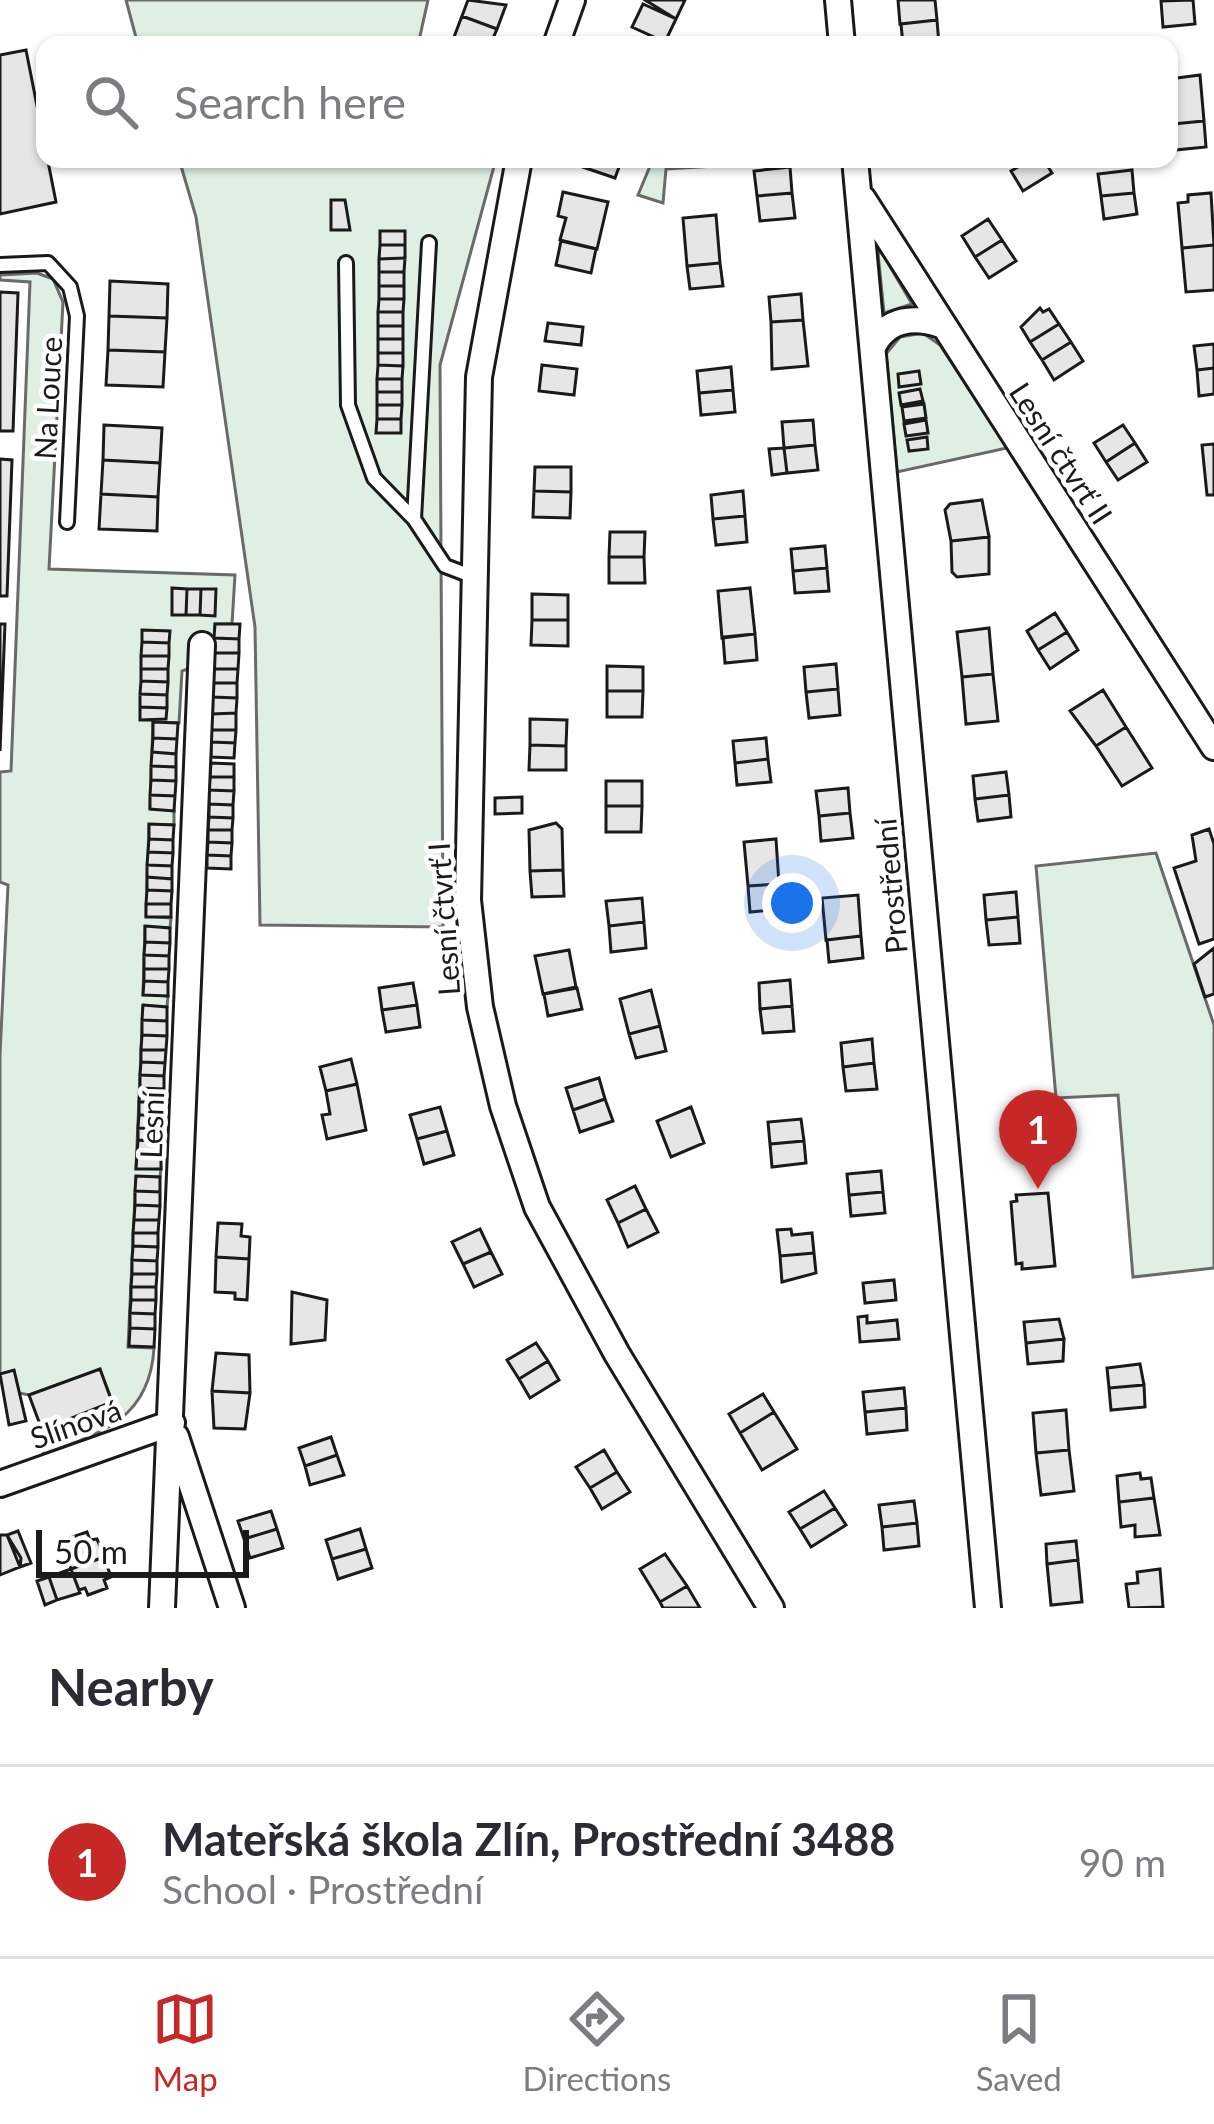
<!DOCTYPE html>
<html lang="en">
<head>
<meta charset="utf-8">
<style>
	:root { --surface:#fff; --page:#f7f7f7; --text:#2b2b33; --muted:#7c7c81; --line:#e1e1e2; --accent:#c62828 }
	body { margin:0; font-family:Lato,sans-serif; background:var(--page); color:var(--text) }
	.scale { position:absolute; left:36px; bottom:30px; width:213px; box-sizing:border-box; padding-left:12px; border:6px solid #1a1a1a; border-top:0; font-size:33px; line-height:42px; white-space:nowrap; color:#1a1a1a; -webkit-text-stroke:9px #fff; paint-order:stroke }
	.you { position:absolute; left:792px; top:903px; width:42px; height:42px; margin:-30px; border:9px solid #fff; border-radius:50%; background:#1a73e8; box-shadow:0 0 0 18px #1a73e833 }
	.badge { display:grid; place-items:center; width:78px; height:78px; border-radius:50%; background:var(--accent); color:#fff; font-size:39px; font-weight:700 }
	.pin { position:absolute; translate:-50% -99px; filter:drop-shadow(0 3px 6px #0008) }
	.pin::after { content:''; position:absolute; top:63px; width:42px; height:36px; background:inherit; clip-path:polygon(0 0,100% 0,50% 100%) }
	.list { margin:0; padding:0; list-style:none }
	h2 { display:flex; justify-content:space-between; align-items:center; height:156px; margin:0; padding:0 48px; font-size:51px }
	h2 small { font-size:39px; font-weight:400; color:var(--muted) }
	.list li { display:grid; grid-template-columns:78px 1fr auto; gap:36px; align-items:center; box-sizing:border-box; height:192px; padding:0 48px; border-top:3px solid var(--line) }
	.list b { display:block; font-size:45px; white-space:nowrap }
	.list p { margin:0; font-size:39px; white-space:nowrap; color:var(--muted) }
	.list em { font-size:39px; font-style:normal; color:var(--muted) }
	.icon { flex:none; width:66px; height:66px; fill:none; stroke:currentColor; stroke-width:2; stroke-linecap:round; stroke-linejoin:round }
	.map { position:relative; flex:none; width:1214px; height:1608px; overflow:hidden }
	.search { position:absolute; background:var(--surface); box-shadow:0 3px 9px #0004; left:36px; right:36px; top:36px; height:132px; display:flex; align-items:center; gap:30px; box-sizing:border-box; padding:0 42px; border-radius:24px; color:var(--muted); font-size:45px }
	.sheet { height:348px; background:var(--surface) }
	nav { display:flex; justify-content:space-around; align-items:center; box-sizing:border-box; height:168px; border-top:3px solid var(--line); background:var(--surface); font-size:33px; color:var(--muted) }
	nav a { display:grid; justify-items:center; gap:6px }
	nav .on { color:var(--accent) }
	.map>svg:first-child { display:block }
</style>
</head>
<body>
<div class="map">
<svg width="1214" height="1608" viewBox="0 0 1214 1608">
	<rect width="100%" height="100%" fill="#fff"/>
	<path fill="#e0efe3" stroke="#6a6a6a" stroke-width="3" d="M126 0H428L418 45H138Z
		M179 159H496L440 365 443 927 260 925 255 627 196 217Z
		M653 159H730L731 165 666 169 663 203 638 195Z
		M878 253H882L912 304 884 313Z
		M37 273 53 279 63 302 49 569 235 575 232 624H215L214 659 182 671 179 723 153 722 150 808 174 811V825H149L146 916 171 918 170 928 145 927 143 994 168 996 167 1007 143 1006 136 1168 161 1169 160 1177H136L128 1347 154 1348C150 1418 103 1433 44 1454L37 1432 112 1401 100 1370 29 1395 19 1393 14 1371 0 1374V1055L8 885 0 882V772L11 771 30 282 0 280V275Z
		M923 333 940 345 1007 448 897 472 886 354 900 337Z
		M1156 853 1214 1025V1268L1133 1277 1118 1095 1056 1098 1036 866Z"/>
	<path fill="#e6e6e6" stroke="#1a1a1a" stroke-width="3" d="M468 0 506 5 497 29 462 16Z
		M645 0H685L676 19Z
		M898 0H935L937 20 900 24Z
		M1193 0 1195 24 1163 27 1161 1Z
		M643 4 676 19 665 42 632 27Z
		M462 16 497 29 490 45H451Z
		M937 20 939 45H903L901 24Z
		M26 50 56 202 0 214V55Z
		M1200 75 1204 121 1173 124 1169 79Z
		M1204 121 1206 147 1175 150 1173 124Z
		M576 159H622L615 178 574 164Z
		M1032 159H1043L1052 173 1023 191 1011 171Z
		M790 167 792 193 757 196 754 171Z
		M1132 170 1134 193 1101 196 1098 174Z
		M563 192 608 202 597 249 560 240 566 218 558 216Z
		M792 193 795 218 760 221 757 196Z
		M1134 193 1137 214 1104 219 1101 196Z
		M1211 193 1214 245 1182 248 1178 203 1188 202V195Z
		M331 200H345L350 230H331Z
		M716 215 720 263 687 266 683 218Z
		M988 219 1002 240 975 257 962 236Z
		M380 231H405V245H380Z
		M1002 240 1016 261 989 278 975 257Z
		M561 241 596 249 591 273 556 265Z
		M380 245H405V258L379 259Z
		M1214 245V290L1186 292 1182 248Z
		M405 258 404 272H379V259Z
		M720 263 723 286 690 289 687 266Z
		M379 272H404V286H379Z
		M110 281 168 284 167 318 109 316Z
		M379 286H404V299H379Z
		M0 292 18 293 13 431H0Z
		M801 294 803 320 771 322 769 297Z
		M379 299H404L403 312H378Z
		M1040 308 1043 312 1049 309 1059 324 1030 342 1021 327Z
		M378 312H403V326H378Z
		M109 316 167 318 165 352 108 350Z
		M803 320 808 366 772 369 771 322Z
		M548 323 583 327 581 345 545 341Z
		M1059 324 1071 342 1042 360 1030 342Z
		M378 326H403V339H378Z
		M378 339H403V353H378Z
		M1071 342 1083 361 1054 380 1042 360Z
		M1214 344V368L1197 370 1194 346Z
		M108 350 165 352 163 387 106 385Z
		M378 353H403V366L378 365Z
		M378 365 403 366 402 379H377Z
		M542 365 577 369 574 395 539 391Z
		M731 367 733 390 699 393 697 371Z
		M1214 368V394L1199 396 1197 370Z
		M919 371 921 384 899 387 898 374Z
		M377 379H402V392H377Z
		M920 389 923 401 901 405 899 393Z
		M733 390 735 412 701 415 699 393Z
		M377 392H402V405H377Z
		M924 404 926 418 904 421 902 407Z
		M377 405H402L401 419H377Z
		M377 419H401V433H376Z
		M813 420 815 445 784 448 782 422Z
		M926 420 928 433 906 436 904 424Z
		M104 425 162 428 160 463 103 460Z
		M1123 425 1135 443 1106 462 1094 443Z
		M927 437 928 449 909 451 907 440Z
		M1135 443 1147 462 1118 480 1106 462Z
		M1214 444V495H1207L1202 445Z
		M815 445 818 470 787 473 784 448Z
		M784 448 787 473 772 475 769 449Z
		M0 459 12 460 7 596H0Z
		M103 460 160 463 158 497 101 494Z
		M535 467H571V492L534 491Z
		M534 491 571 492 570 518 533 517Z
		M743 491 745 516 713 519 711 495Z
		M101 494 158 497 157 531 99 529Z
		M982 500 989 537 951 541 945 510 950 504Z
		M745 516 747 542 716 545 713 519Z
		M610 532H645L644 557H609Z
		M989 537V574L957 577 952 572 951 541Z
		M825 546 827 568 793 571 791 549Z
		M609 557H644L645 583H609Z
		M827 568 829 591 795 593 793 571Z
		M172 588 187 589 186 615H172Z
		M750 588 755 634 722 638 718 591Z
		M187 589H201L200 615H186Z
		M201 589H216L215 616 200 615Z
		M532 594 568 595V620H532Z
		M1055 613 1067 632 1038 650 1027 631Z
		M532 620H568V646L531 645Z
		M0 624H5L0 751Z
		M215 624H240L239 639 214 638Z
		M989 628 993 674 962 677 957 632Z
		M142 630 170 631 169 643 142 642Z
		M1067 632 1078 650 1050 669 1038 650Z
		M755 634 757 660 725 663 723 637Z
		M214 638 239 639V653H214Z
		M142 642 169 643V656H141Z
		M214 653H239L238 669H213Z
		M141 656H169L168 669H141Z
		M836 664 838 689 806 692 804 667Z
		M607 666 643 667V691H607Z
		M141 669H168V682L141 681Z
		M213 669H238L237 683H213Z
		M993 674 998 721 966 724 962 677Z
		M141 681 168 682 167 695 140 694Z
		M213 683H237V698L212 697Z
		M838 689 840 715 809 718 806 692Z
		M1103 690 1126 727 1096 746 1070 711Z
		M607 691H643L642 717H607Z
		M140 694 167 695V708L140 707Z
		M212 697 237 698 236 713 212 714Z
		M140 707 167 708 166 719 140 720Z
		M236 713V730H211L212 714Z
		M530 719 567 720 566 746 530 745Z
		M153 722 178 723 177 739 153 738Z
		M1126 727 1152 768 1122 786 1096 746Z
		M211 730H236L235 743 211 742Z
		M153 738 177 739 176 754 152 752Z
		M766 738 768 759 735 763 733 741Z
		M211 742 235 743 234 758 211 757Z
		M530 745 566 746V770H529Z
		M152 752 176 754V767L151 766Z
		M768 759 771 782 737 785 735 763Z
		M211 763 234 764V777H210Z
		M151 766 176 767V781L151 780Z
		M1006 772 1009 795 975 799 973 776Z
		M210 777H234V791L209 790Z
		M151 780 176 781 175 796 150 795Z
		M606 781H642V806H606Z
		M848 788 850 813 819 816 816 791Z
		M209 790 234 791 233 805 209 804Z
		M150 795 175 796 174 811 150 809Z
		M1009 795 1011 817 978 821 975 799Z
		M522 797V813L495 814V798Z
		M209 804 233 805V818L209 817Z
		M606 806H642L641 832H606Z
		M850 813 853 838 821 841 819 816Z
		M209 817 233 818 232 830H208Z
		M556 823 562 829 563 870 530 871 529 830Z
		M149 824 174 825 173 840 149 839Z
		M1209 829 1214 844V939L1199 944 1174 868 1196 861 1192 835Z
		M208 830H232V843L208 842Z
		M149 839 173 840V853L148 852Z
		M776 839 779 884 748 886 744 842Z
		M208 842 232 843 231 856 207 855Z
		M148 852 173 853 172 866 147 865Z
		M207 855 231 856V869L207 868Z
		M147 865 172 866V879L147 877Z
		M563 870 564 896 532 897 530 871Z
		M147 877 172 879V891L147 890Z
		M779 884 781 909 750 912 748 886Z
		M147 890 172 891 171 904H146Z
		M1016 892 1018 917 986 920 984 895Z
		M858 895 861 936 826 940 822 898Z
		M642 898 644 922 609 926 606 901Z
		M146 904H171V917H146Z
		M1018 917 1020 943 989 945 986 920Z
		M644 922 646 948 611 952 609 926Z
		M145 926 170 928V943L145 942Z
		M861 936 863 958 829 962 827 940Z
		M145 942 170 943 169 956 144 955Z
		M1214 948V994L1205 997 1194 964Z
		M569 950 576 987 543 994 535 956Z
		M144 955 169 956V969H144Z
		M144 969H169L168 982 144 981Z
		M790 980 792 1006 760 1009 759 983Z
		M144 981 168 982V996L143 995Z
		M413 983 417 1005 382 1010 379 988Z
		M577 988 582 1009 548 1016 544 994Z
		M651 990 660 1026 629 1034 620 999Z
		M143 1005 167 1007V1021L142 1020Z
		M417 1005 420 1027 386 1032 382 1010Z
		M792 1006 794 1031 763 1033 760 1009Z
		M142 1020 167 1021V1036L142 1035Z
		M660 1026 666 1051 636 1058 629 1034Z
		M142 1035 167 1036 166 1050H141Z
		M872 1039 874 1063 843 1067 841 1043Z
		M141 1050H166L165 1063 141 1062Z
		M351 1059 357 1084 326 1091 320 1067Z
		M141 1062 165 1063 164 1076 140 1075Z
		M874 1063 877 1089 846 1091 843 1067Z
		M140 1075 164 1076V1089L140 1088Z
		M599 1078 605 1099 573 1110 566 1088Z
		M357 1084 366 1130 327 1139 322 1115 330 1114 326 1091Z
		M140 1088 164 1089V1102H139Z
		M605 1099 613 1121 580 1132 573 1110Z
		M139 1102H164L163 1115H139Z
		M440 1107 447 1131 417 1139 410 1115Z
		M691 1107 704 1143 671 1157 657 1121Z
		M139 1115H163V1129L138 1128Z
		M801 1119 804 1141 770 1144 768 1122Z
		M138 1128 163 1129 162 1142 138 1140Z
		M447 1131 454 1155 424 1164 417 1139Z
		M138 1140 162 1142 161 1154H137Z
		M804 1141 806 1163 772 1167 770 1144Z
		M137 1154H161V1169H136Z
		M881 1171 883 1192 849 1195 847 1174Z
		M136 1176 160 1177V1192L135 1191Z
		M635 1186 646 1209 618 1223 607 1200Z
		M135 1191 160 1192V1206L135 1205Z
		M883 1192 885 1213 851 1216 849 1195Z
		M1048 1193 1055 1266 1022 1269V1263L1016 1264 1011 1202 1017 1201 1016 1195Z
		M135 1205 160 1206 159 1220H134Z
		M646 1209 658 1232 628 1247 618 1223Z
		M134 1220H159L158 1233H133Z
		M218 1223 242 1224 241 1236 250 1237 249 1259 216 1257Z
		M480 1229 491 1252 463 1264 452 1242Z
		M791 1229 792 1235 812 1233 814 1253 780 1256 777 1230Z
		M133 1233H158V1247L133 1246Z
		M133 1246 158 1247 157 1261 132 1260Z
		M491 1252 502 1274 474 1287 463 1264Z
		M814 1253 816 1273 782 1282 780 1256Z
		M216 1257 249 1259 247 1300 235 1299V1293L215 1292Z
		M132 1260 157 1261V1274H132Z
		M132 1274H157L156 1287H131Z
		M894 1280 896 1300 865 1303 863 1283Z
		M131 1287H156V1300H131Z
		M292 1292 327 1300 325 1340 291 1344Z
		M131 1300H156L155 1314 130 1313Z
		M130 1313 155 1314V1329L130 1328Z
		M867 1316V1323L897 1320 899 1339 860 1342 858 1317Z
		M1059 1319 1064 1339 1026 1343 1024 1322Z
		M130 1328 155 1329 154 1347 129 1346Z
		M1064 1339 1063 1361 1028 1364 1026 1343Z
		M536 1343 548 1361 519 1379 507 1360Z
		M216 1353 249 1355 250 1393 212 1391Z
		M548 1361 559 1380 530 1398 519 1379Z
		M1140 1364 1144 1385 1109 1388 1107 1368Z
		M100 1369 112 1402 42 1430 29 1395Z
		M14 1370 26 1421 9 1425 0 1374Z
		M1144 1385 1145 1407 1111 1410 1109 1388Z
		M904 1388 906 1408 865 1412 863 1392Z
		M212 1391 250 1393 245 1429 214 1428Z
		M763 1394 774 1412 740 1433 729 1414Z
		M906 1408 907 1430 867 1434 865 1412Z
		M1066 1410 1069 1450 1036 1453 1033 1413Z
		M774 1412 797 1449 762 1470 740 1433Z
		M331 1437 337 1455 305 1466 299 1448Z
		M604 1450 617 1472 590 1488 576 1467Z
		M1069 1450 1074 1491 1041 1495 1036 1453Z
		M337 1455 344 1475 310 1485 305 1466Z
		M617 1472 630 1492 602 1509 590 1488Z
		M1140 1473 1141 1479 1151 1478 1154 1498 1119 1502 1117 1476Z
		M824 1491 835 1508 800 1529 789 1512Z
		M1154 1498 1160 1535 1135 1537V1525L1121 1527 1119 1502Z
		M914 1501 917 1523 882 1527 879 1505Z
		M835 1508 846 1525 811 1547 800 1529Z
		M271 1511 277 1529 244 1539 238 1521Z
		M917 1523 919 1546 884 1550 882 1527Z
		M277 1529 283 1548 250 1558 244 1539Z
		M360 1529 366 1549 332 1559 326 1540Z
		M18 1531 31 1563 20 1567 21 1558 7 1535Z
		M87 1532 90 1540 97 1539 104 1557 71 1569 64 1550 70 1547 67 1539Z
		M0 1535H7L20 1567 0 1575Z
		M1076 1541 1078 1560 1047 1564 1046 1544Z
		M366 1549 372 1568 338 1579 332 1559Z
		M665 1554 687 1586 660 1602 640 1569Z
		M104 1557 111 1577 104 1580 107 1588 88 1595 85 1588 79 1590 71 1569Z
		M1078 1560 1082 1602 1051 1605 1047 1564Z
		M71 1569 80 1593 57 1600 49 1577Z
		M1160 1569 1163 1607 1129 1608 1126 1584 1138 1583 1137 1572Z
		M49 1577 57 1600 45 1605 37 1581Z
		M687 1586 700 1608H663L660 1602Z"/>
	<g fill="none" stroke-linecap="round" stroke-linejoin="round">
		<defs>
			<path id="lane" d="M429 243 414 519 445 566 474 577
				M346 263 348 405 374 478 414 519
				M0 265 48 263 70 287 77 316 67 522"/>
			<path id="street" d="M838 0 842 45
				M556 45 572 0
				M519 159 479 377 468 900 480 1007 503 1106 537 1207 617 1354 771 1608
				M855 159 988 1608
				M863 199 1214 747
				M874 345C888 318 914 316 941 325
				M176 1437 232 1608
				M0 1484 172 1423
				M162 1608 202 645"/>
		</defs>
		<use href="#lane" stroke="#1a1a1a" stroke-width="18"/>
		<use href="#street" stroke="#1a1a1a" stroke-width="30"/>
		<use href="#lane" stroke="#fff" stroke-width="12"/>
		<use href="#street" stroke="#fff" stroke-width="24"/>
	</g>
	<g text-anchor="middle" stroke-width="9" stroke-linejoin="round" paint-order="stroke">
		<g font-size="30" fill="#1a1a1a" stroke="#fff">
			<text transform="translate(49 398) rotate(-87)" y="10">Na Louce</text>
			<text transform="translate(1060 454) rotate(57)" y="10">Lesní čtvrť II</text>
			<text transform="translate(892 886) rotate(-95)" y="10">Prostřední</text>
			<text transform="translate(445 919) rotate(-94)" y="10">Lesní čtvrť I</text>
			<text transform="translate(153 1125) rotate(-88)" y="10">Lesní</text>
			<text transform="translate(76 1425) rotate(-19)" y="10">Slínová</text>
		</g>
	</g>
</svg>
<div class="scale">50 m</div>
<div class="you"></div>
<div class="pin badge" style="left:1038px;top:1189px">1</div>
<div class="search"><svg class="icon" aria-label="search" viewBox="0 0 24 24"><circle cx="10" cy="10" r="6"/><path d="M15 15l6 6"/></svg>Search here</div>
</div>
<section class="sheet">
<h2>Nearby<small></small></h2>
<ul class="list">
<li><span class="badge">1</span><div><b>Mateřská škola Zlín, Prostřední 3488</b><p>School · Prostřední</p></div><em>90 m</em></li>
</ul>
</section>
<nav>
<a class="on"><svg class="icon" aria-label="map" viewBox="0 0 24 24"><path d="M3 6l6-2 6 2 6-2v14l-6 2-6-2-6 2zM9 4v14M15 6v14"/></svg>Map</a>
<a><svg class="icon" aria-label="directions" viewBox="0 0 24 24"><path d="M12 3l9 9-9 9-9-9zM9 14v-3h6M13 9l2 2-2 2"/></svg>Directions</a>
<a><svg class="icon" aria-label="saved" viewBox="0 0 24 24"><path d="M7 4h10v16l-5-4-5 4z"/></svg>Saved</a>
</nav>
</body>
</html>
